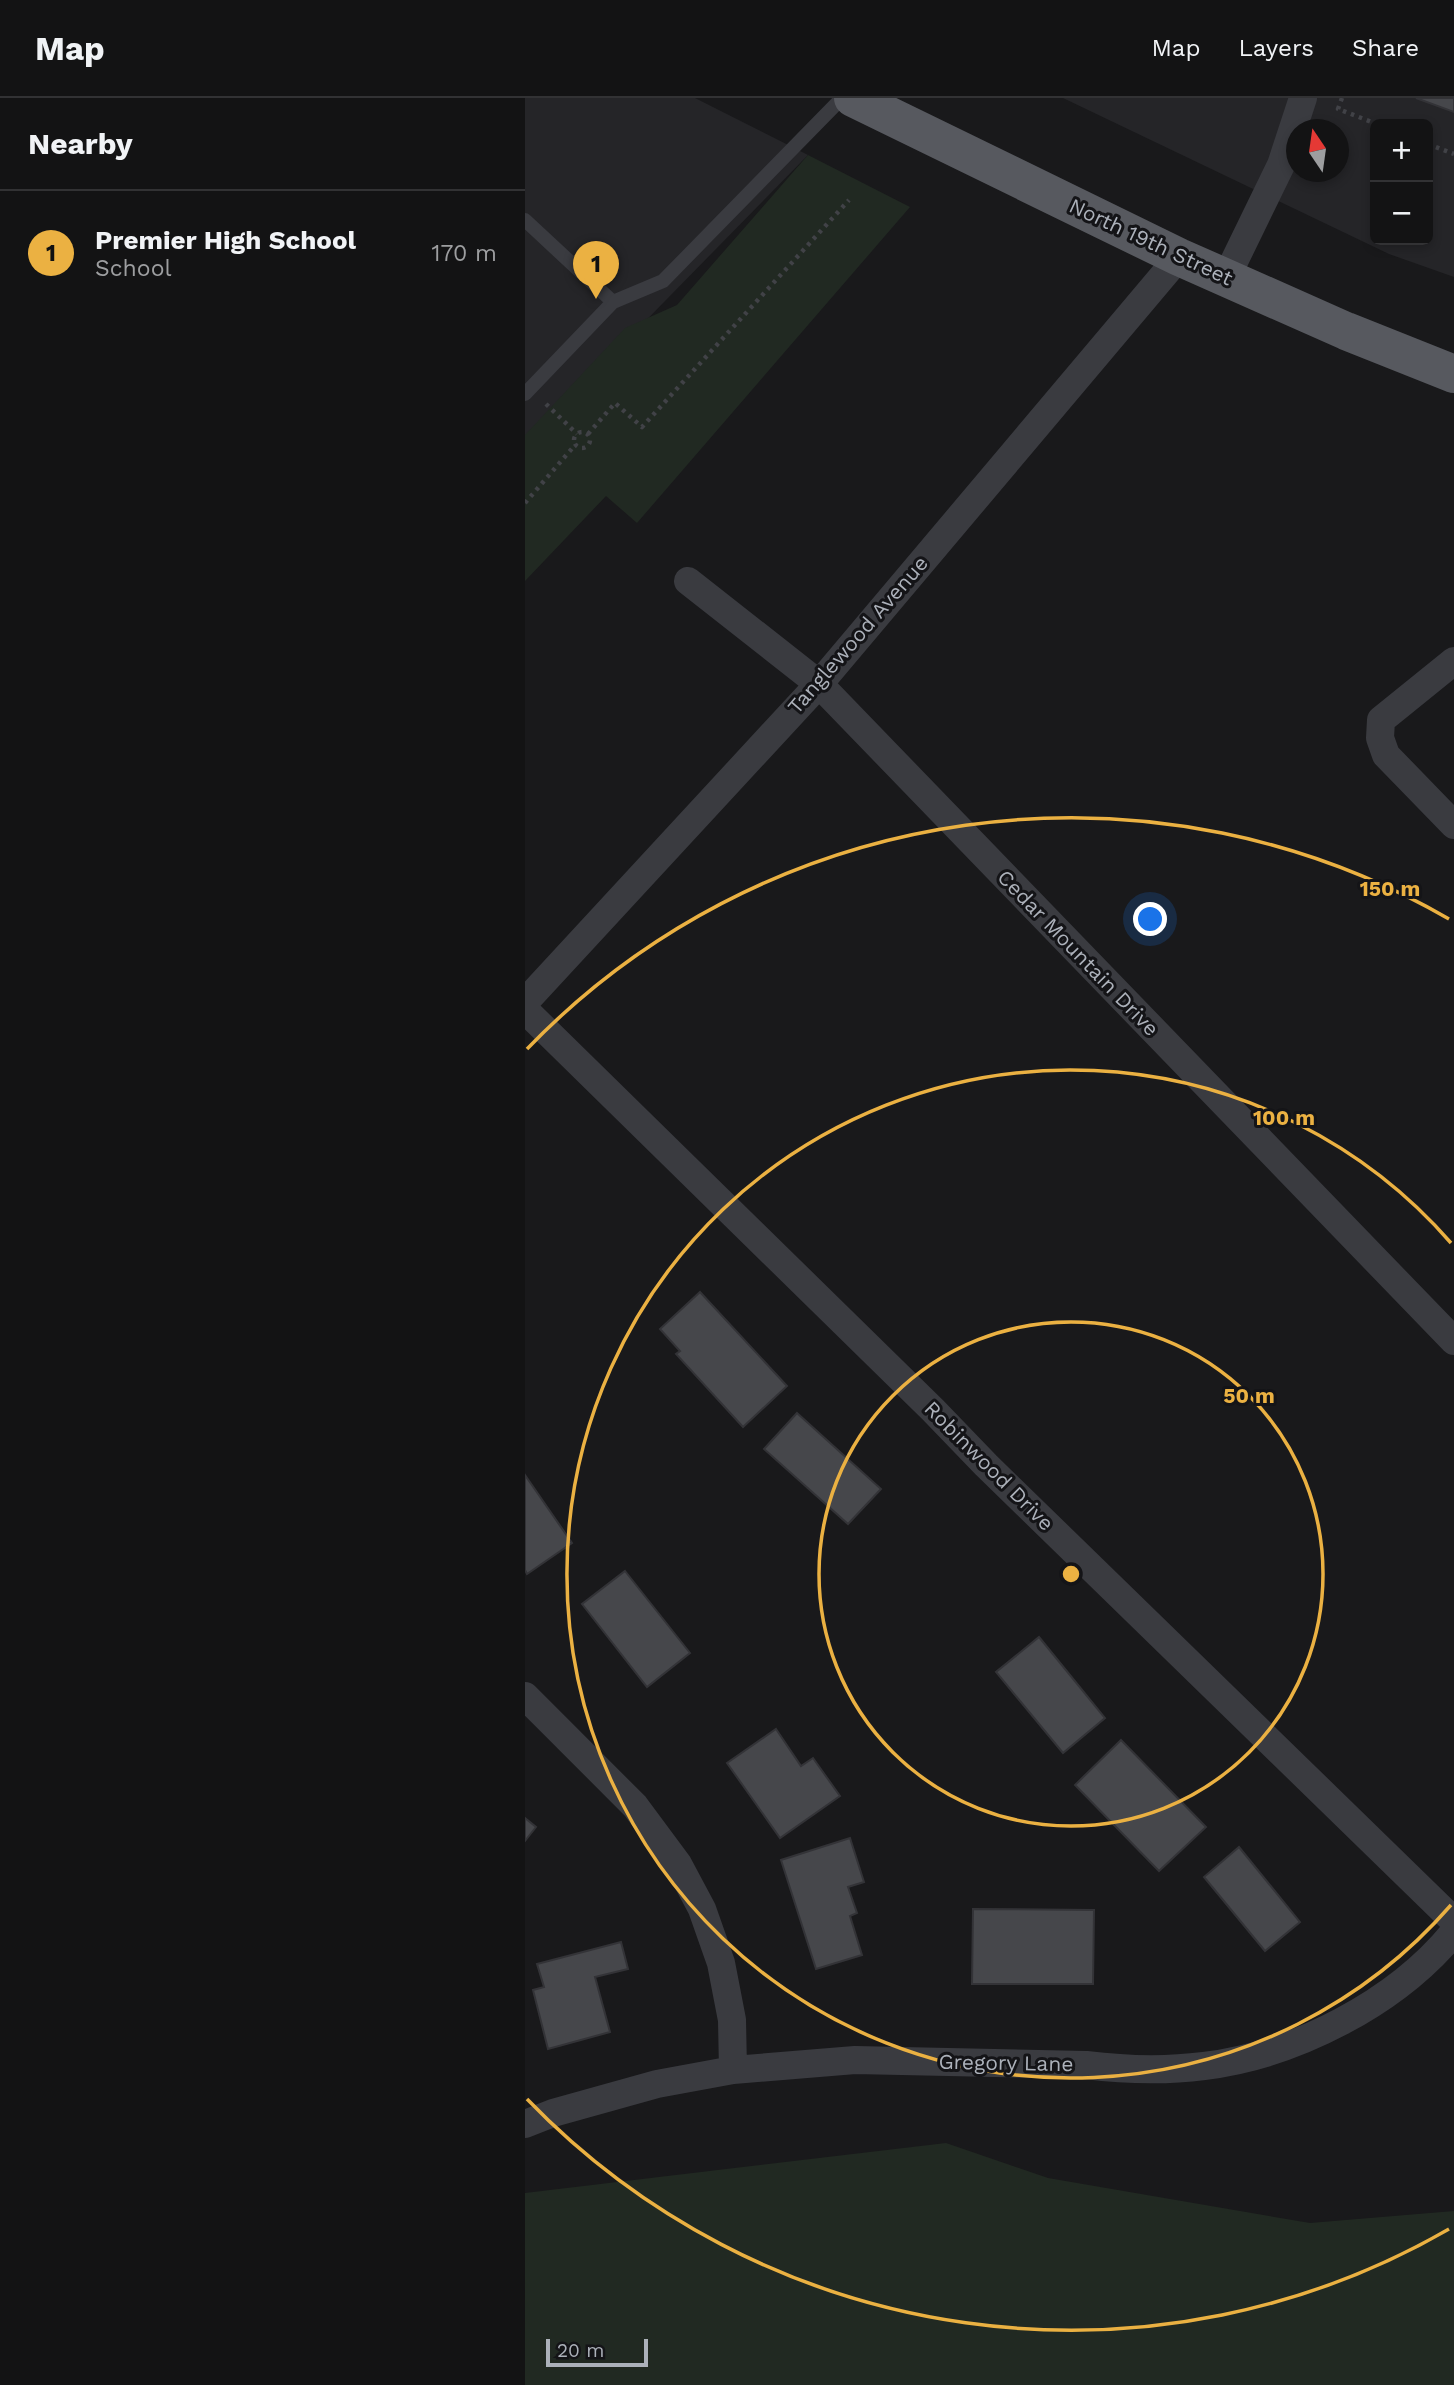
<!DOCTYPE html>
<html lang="en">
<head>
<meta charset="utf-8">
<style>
	:root { --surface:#131314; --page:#202022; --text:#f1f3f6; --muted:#9d9ea0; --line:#323234; --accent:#ebb142 }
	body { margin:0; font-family:"Work Sans",sans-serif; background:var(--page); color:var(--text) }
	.controls { position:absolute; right:21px; top:21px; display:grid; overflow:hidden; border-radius:10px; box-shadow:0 4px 10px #0003 }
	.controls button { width:63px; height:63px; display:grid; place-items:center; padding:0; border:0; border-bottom:2px solid var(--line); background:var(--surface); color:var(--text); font:35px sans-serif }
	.compass { position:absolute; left:761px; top:21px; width:63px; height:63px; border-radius:50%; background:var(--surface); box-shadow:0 4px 10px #0003; rotate:347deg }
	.scale { position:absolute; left:21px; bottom:18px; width:102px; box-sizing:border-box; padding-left:7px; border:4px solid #acb1ba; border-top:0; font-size:19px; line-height:24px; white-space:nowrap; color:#acb1ba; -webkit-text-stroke:5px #141417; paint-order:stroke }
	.you { position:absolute; left:626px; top:822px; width:24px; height:24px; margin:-18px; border:5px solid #fff; border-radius:50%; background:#1a73e8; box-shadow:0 0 0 10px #1a73e833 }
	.badge { display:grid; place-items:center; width:46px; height:46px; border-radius:50%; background:var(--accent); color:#111; font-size:23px; font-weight:700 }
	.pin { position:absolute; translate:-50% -58px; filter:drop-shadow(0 2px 4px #0008) }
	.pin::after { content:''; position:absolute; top:37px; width:24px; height:21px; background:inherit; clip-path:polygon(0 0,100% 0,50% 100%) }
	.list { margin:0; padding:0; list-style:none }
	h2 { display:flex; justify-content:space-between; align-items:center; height:91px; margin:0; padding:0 28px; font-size:30px }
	h2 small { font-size:23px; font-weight:400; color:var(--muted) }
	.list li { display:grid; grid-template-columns:46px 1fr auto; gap:21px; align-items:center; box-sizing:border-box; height:126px; padding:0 28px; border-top:2px solid var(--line) }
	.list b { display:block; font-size:26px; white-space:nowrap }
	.list p { margin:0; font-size:23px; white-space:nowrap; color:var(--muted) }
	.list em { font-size:23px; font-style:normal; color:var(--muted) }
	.map { position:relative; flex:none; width:929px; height:2287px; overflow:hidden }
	header { display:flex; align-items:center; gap:42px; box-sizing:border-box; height:98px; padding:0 35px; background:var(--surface); border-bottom:2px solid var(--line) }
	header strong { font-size:33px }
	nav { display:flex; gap:38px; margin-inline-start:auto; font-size:24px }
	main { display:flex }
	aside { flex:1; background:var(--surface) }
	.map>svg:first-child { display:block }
</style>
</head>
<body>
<header>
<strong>Map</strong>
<nav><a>Map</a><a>Layers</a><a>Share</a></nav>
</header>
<main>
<aside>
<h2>Nearby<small></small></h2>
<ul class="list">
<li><span class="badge">1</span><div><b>Premier High School</b><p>School</p></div><em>170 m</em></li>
</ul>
</aside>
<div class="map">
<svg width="929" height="2287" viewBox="0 0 929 2287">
	<rect width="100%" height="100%" fill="#19191b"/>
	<path fill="#252528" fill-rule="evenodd" d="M0 0H170L283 57 0 346Z
		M538 0H929V179L864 156ZM850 26H903V142H850ZM772 32H814V74H772Z"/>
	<path fill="#212922" d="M283 57 385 109 112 425 81 398 0 483V337L100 230 152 207Z
		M421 2045 523 2080 785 2125 929 2113V2287H0V2095Z"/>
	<path fill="#46474b" stroke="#333337" stroke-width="2" d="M891 0H929V14Z
		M175 1194 262 1288 218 1329 151 1256 155 1253 135 1231Z
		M272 1315 356 1391 323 1426 239 1351Z
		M0 1377 47 1445 2 1476 0 1472Z
		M100 1473 165 1555 122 1589 57 1506Z
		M514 1539 580 1620 538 1655 471 1574Z
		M251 1631 276 1668 288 1660 315 1698 255 1740 202 1665Z
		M596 1642 681 1729 634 1773 550 1687Z
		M0 1720 11 1729 0 1743Z
		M325 1740 339 1784 323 1789 332 1815 325 1818 337 1857 291 1871 256 1762Z
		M714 1749 775 1824 740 1853 679 1779Z
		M448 1811 569 1812 568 1886H447Z
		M96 1844 103 1871 70 1879 85 1934 23 1951 8 1892 19 1889 12 1866Z"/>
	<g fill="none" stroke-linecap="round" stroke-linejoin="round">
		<path stroke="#414247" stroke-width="4.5" stroke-dasharray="3.5 5" stroke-linecap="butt" d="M817 0 813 11 852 26
			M903 46 929 56
			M21 306 52 336
			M49 342a8 8 0 1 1 16 0a8 8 0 1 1-16 0Z
			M63 336 90 305 117 329 324 102
			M0 405 50 347"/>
		<path stroke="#3a3b40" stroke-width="14" d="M0 122 88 204
			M0 296 88 204 138 183 317 0"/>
		<path stroke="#3a3b40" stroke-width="28" d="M701 180 756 67 778 0
			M163 483 294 586 929 1243
			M929 563 856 622 855 640 861 657 929 727
			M0 904 294 586 654 159
			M0 912 408 1312 461 1367 929 1823
			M0 1598 110 1708 153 1766 177 1811 196 1865 207 1922 208 1972
			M0 2026 28 2015 132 1986 208 1972 330 1962 561 1967C601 1972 640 1973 679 1968 770 1957 871 1905 929 1834"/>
		<path stroke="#57595f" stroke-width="38" d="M328 0 654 159 821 233 929 276"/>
	</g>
	<g fill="none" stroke="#ebb142" stroke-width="3.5">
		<circle cx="546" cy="1476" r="252"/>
		<path d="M926 1807A504 504 0 1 1 926 1145"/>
		<path d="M924 2131A756 756 0 0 1 2 2001M2 951A756 756 0 0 1 924 821"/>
	</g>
	<g text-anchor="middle" stroke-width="6" stroke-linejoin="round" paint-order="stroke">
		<g font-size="21" fill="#acb1ba" stroke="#141417">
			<text transform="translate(626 144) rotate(25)" y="7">North 19th Street</text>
			<text transform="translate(333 537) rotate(-49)" y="7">Tanglewood Avenue</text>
			<text transform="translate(553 855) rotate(46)" y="7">Cedar Mountain Drive</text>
			<text transform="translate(464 1368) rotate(45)" y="7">Robinwood Drive</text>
			<text transform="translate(481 1965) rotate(1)" y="7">Gregory Lane</text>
		</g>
	</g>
	<circle cx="546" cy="1476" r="10" fill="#ebb142" stroke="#141417" stroke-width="3.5"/>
	<g font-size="21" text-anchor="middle" font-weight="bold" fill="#ebb142" stroke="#141417" stroke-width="6" stroke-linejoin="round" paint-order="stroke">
		<text x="865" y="798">150 m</text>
		<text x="759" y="1027">100 m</text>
		<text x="724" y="1305">50 m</text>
	</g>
</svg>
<div class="controls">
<button>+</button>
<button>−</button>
</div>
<svg class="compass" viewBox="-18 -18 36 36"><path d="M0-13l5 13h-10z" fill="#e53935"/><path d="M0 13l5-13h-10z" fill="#9d9ea0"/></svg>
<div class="scale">20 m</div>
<div class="you"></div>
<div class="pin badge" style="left:71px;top:201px">1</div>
</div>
</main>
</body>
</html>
